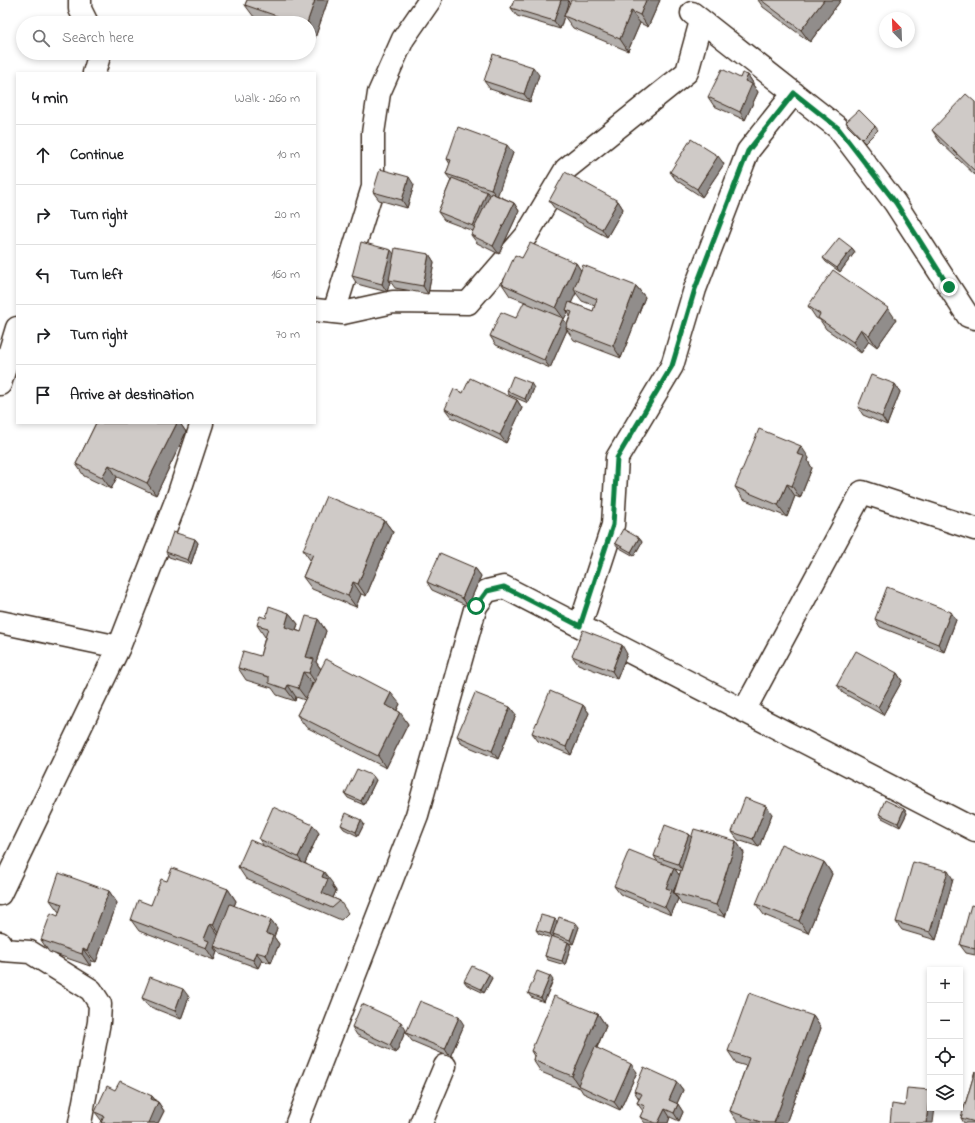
<!DOCTYPE html>
<html lang="en">
<head>
<meta charset="utf-8">
<style>
	:root { --surface:#fff; --page:#f6f6f6; --text:#202124; --muted:#757577; --line:#e0e0e0 }
	body { margin:0; font-family:"Indie Flower",sans-serif; background:var(--page); color:var(--text) }
	.controls { position:absolute; right:12px; bottom:12px; display:grid; overflow:hidden; border-radius:0px; box-shadow:0 2px 6px #0003 }
	.controls button { width:36px; height:36px; display:grid; place-items:center; padding:0; border:0; border-bottom:1px solid var(--line); background:var(--surface); color:var(--text); font:20px sans-serif }
	.compass { position:absolute; left:879px; top:12px; width:36px; height:36px; border-radius:50%; background:var(--surface); box-shadow:0 2px 6px #0003; rotate:337deg }
	.stop { position:absolute; width:12px; height:12px; margin:-9px; border:3px solid #0b8043; border-radius:50%; background:#fff }
	.stop.end { background:#0b8043; border-color:#fff; box-shadow:0 1px 4px #0008 }
	.list { margin:0; padding:0; list-style:none }
	h2 { display:flex; justify-content:space-between; align-items:center; height:52px; margin:0; padding:0 16px; font-size:17px }
	h2 small { font-size:13px; font-weight:400; color:var(--muted) }
	.list li { display:grid; grid-template-columns:26px 1fr auto; gap:12px; align-items:center; box-sizing:border-box; height:60px; padding:0 16px; border-top:1px solid var(--line) }
	.list b { display:block; font-size:15px; white-space:nowrap }
	.list em { font-size:13px; font-style:normal; color:var(--muted) }
	.icon { flex:none; width:22px; height:22px; fill:none; stroke:currentColor; stroke-width:2; stroke-linecap:round; stroke-linejoin:round }
	.map { position:relative; flex:none; width:975px; height:1123px; overflow:hidden }
	.search { position:absolute; background:var(--surface); box-shadow:0 2px 6px #0003; left:16px; top:16px; width:300px; height:44px; display:flex; align-items:center; gap:10px; box-sizing:border-box; padding:0 14px; border-radius:22px; color:var(--muted); font-size:15px }
	.panel { position:absolute; background:var(--surface); box-shadow:0 2px 6px #0003; left:16px; top:72px; width:300px; height:352px; border-radius:0px }
	.map>svg:first-child { display:block }
</style>
</head>
<body>
<div class="map">
<svg width="975" height="1123" viewBox="0 0 975 1123">
	<rect width="100%" height="100%" fill="#fff"/>
	<filter id="ink" filterUnits="userSpaceOnUse"><feTurbulence type="fractalNoise" baseFrequency=".025" numOctaves="2"/><feDisplacementMap in="SourceGraphic" scale="8" xChannelSelector="R" yChannelSelector="G"/><feConvolveMatrix kernelMatrix="1 2 1 2 8 2 1 2 1" color-interpolation-filters="sRGB"/></filter>
	<g filter="url(#ink)">
		<g fill="none" stroke-linecap="round" stroke-linejoin="round">
			<defs>
				<path id="minor" d="M80 0V9L87 23
					M692 13 838 128 895 203 968 316 975 318
					M94 73 100 53
					M315 310 343 313 393 302 468 303 526 236 566 169 687 72 701 21
					M334 312 373 187V133L379 93 403 39 430 0
					M0 384 17 328
					M0 622 119 647
					M580 626 613 525 617 458 672 366 695 289 748 151 794 93
					M744 711 862 492 975 529
					M0 894 119 647 178 496 202 423
					M0 943 3 950 30 952 91 990 100 1004 99 1022 80 1123
					M297 1123 417 815 476 606 487 591 504 587 975 830
					M421 1123 445 1066"/>
			</defs>
			<use href="#minor" stroke="#3b2a1e" stroke-width="25"/>
			<use href="#minor" stroke="#fff" stroke-width="22"/>
		</g>
		<path fill="#b2aeab" stroke="#3b2a1e" fill-rule="evenodd" d="M247 0H328L315 38 309 36V23H271L254 17 245 5Z
			M514 0H569L560 29 517 16 511 8Z
			M660 0 648 27 640 23 628 51 573 28 564 16Z
			M758 0H841L810 42 763 7Z
			M539 75 530 102 490 89 484 81Z
			M748 75 753 83V85L758 92 745 120 714 106 708 97 740 78Z
			M975 102V175L940 142 932 130Z
			M846 122 875 126 878 130 865 143 848 126Z
			M513 153 497 195 514 203 519 211 499 254 477 243 471 235 473 231 444 220 438 212 451 180 446 174 450 164 447 159Z
			M724 164 702 197 676 180 670 172Z
			M414 185 407 208 379 200 373 192Z
			M549 201H618L623 209 607 237 555 209Z
			M852 248 855 252 840 272 826 262 823 258Z
			M394 254H429L434 262 428 294 395 288 390 281 387 292 357 284 352 276Z
			M522 258 576 263 581 271 636 286 645 297 621 358 574 340 567 330 550 368 496 345 490 336 516 318 528 303 510 296 502 284ZM576 293 582 301 595 306 593 311 571 303ZM568 312 570 316 567 324 563 319H564Z
			M808 306 896 320 877 347 869 341 861 353 826 329 820 320 816 318Z
			M895 384 900 392 887 425 863 415 858 407Z
			M534 388 528 403 509 395 507 391Z
			M463 393 517 400 522 408 506 443 451 417 445 409Z
			M96 423H180L186 432 156 495 117 477 111 489 84 476 76 464Z
			M809 458 808 461 812 468 800 498 795 496 787 517 743 499 735 487Z
			M384 520 393 532 366 596 361 594 356 607 312 589 303 577 310 560 303 550Z
			M639 538 642 542 634 556 618 547 615 543Z
			M195 539 198 543 191 564 169 557 166 552Z
			M475 568 481 576 468 606 432 590 427 582Z
			M289 613 298 624 296 630 301 632 318 619 326 631 316 662 321 669 400 704 397 710 408 724 386 768 306 727 297 715 305 700 296 697 295 701 277 695 272 688 246 680 238 668 260 656 265 637 257 625 266 618ZM312 683 313 684 309 693Z
			M875 619 956 620 944 652 880 627Z
			M627 654 617 679 578 664 572 656Z
			M897 673 902 681 883 715 843 693 837 685Z
			M583 705 589 713 571 755 538 741 532 733Z
			M510 707 516 715 498 759 462 744 457 736Z
			M376 780 364 805 348 798 345 794Z
			M904 809 907 813 900 827 882 818 879 814Z
			M772 814 759 847 738 840 732 832Z
			M364 824 358 836 344 829 341 825Z
			M319 833 305 863 333 884 332 885 336 891 333 898 340 901 348 913 341 920 246 879 238 867 263 845 259 839Z
			M689 834 691 837 736 841 744 853 725 917 682 904 674 893 677 883 673 892 678 899 671 915 620 894 614 886 658 862 654 856ZM675 869 681 871 679 875Z
			M824 862 832 874 808 933 764 915 756 904Z
			M953 879 936 940 902 930 896 922Z
			M167 881 228 889 236 901 234 906 271 920 277 928 274 937 279 944 271 963 262 960 258 968 220 954 214 946V948L217 952 214 960 139 931 131 920 151 905Z
			M109 891 117 903 96 962 92 961 90 966 49 952 41 940 58 916 60 912 58 911 50 900Z
			M975 906V955L966 953 960 945Z
			M555 919 557 922 579 927 573 944 569 943 571 946 565 965 548 960 545 956 551 938 539 934 536 930Z
			M492 978 484 993 467 985 464 981Z
			M553 980 544 1002 531 997 528 993Z
			M189 997 181 1019 148 1006 142 998Z
			M598 1014 606 1026 597 1048 637 1072 620 1110 583 1093 580 1088 541 1072 533 1060 534 1056 531 1051Z
			M813 1016 821 1028 786 1123H738L730 1111 746 1066 736 1063 728 1051Z
			M464 1025 450 1057 412 1041 406 1033Z
			M352 1027 406 1030 396 1053 357 1035Z
			M975 1071V1123H964L961 1118Z
			M677 1082 683 1090 677 1103 683 1112 679 1121 670 1117 668 1123H645L640 1117 643 1111 637 1103 639 1099 634 1091Z
			M115 1090 152 1096 156 1101 158 1102 164 1111 158 1123H101L102 1121 101 1120 95 1112Z"/>
		<path fill="#918d8b" stroke="#3b2a1e" d="M315 0H328L315 38 309 30V23H307Z
			M561 0H569L560 29 554 21Z
			M646 0H660L648 27 640 15Z
			M824 0H841L810 42 801 30Z
			M631 11 640 23 628 51 620 39Z
			M533 67 539 75 530 102 524 94Z
			M748 75 753 83V85L758 92 745 120 740 112 745 81Z
			M507 145 513 153 497 197 491 189Z
			M718 156 724 164 702 197 697 189Z
			M409 177 414 185 407 208 402 200Z
			M487 192 493 200 479 234 473 226Z
			M618 201 623 209 607 237 602 229Z
			M514 203 519 211 499 254 493 246Z
			M852 248 855 252 840 272 837 268Z
			M391 250 397 258 389 280 390 282 387 292 382 284Z
			M429 254 434 262 428 294 423 286Z
			M576 263 584 275 574 289 576 293 568 310H566L568 312 564 319 556 308Z
			M636 286 645 297 621 358 613 346Z
			M888 308 896 320 877 347 869 335Z
			M563 318 568 326 566 328 567 330 550 368 544 360Z
			M861 329 869 341 861 353 853 342Z
			M531 383 534 388 528 403 525 399Z
			M895 384 900 392 887 425 882 417Z
			M517 400 522 408 506 443 500 435Z
			M177 423H180L186 432 156 495 147 483Z
			M801 446 809 458 808 461 812 468 800 498 792 486 797 454Z
			M109 465 117 477 111 489 102 477Z
			M787 484 795 496 787 517 778 505Z
			M384 520 393 532 366 596 358 584Z
			M639 538 642 542 634 556 631 552Z
			M195 539 198 543 191 564 188 560Z
			M475 568 481 576 468 606 462 598Z
			M353 582 361 594 356 607 348 596Z
			M951 612 956 620 944 652 938 644Z
			M289 613 298 624 293 638 285 627Z
			M318 619 326 631 316 662 322 671 317 685 309 673 306 657Z
			M622 645 627 654 617 679 612 671Z
			M303 672 312 683 307 700 298 688Z
			M897 673 902 681 883 715 878 707Z
			M288 685 296 697 295 701 286 689Z
			M391 693 400 704 393 717 385 705Z
			M583 705 589 713 571 755 566 747Z
			M510 707 516 715 498 759 492 751Z
			M400 712 408 724 386 768 378 756Z
			M373 776 376 780 364 805 361 801Z
			M766 806 772 814 759 847 753 839Z
			M904 809 907 813 900 827 898 823Z
			M361 820 364 824 358 836 356 832Z
			M313 825 319 833 304 865 298 857Z
			M689 834 695 842 684 872 678 864Z
			M736 841 744 853 725 917 716 905Z
			M824 862 832 874 808 933 799 921Z
			M674 868 680 876 673 892 678 899 671 915 665 907 666 888Z
			M948 871 953 879 936 940 930 932Z
			M324 872 333 884 332 885 336 891 330 905 322 893V877Z
			M228 889 236 901 222 937 213 925Z
			M109 891 117 903 96 962 87 951Z
			M555 919 558 923 553 934 554 936 553 938 550 934Z
			M271 920 277 928 274 937 279 944 271 963 266 955V933Z
			M576 923 579 927 573 944 570 940Z
			M210 924 219 936 214 948 217 952 214 960 206 948 204 939Z
			M568 942 571 946 565 965 562 961Z
			M83 949 92 961 90 966 82 954Z
			M256 952 262 960 258 968 253 960Z
			M489 974 492 978 484 993 481 989Z
			M550 976 553 980 544 1002 541 998Z
			M183 989 189 997 181 1019 175 1011Z
			M598 1014 606 1026 580 1086 578 1085 572 1076Z
			M813 1016 821 1028 786 1123H774Z
			M459 1017 464 1025 450 1057 445 1049Z
			M401 1022 406 1030 396 1053 390 1045Z
			M631 1064 637 1072 620 1110 614 1102Z
			M677 1082 683 1090 675 1108 669 1100Z
			M930 1092V1108H935L933 1123H926Z
			M152 1096 158 1104V1102L164 1111 158 1123H149L151 1099Z
			M678 1104 683 1112 679 1121 674 1113Z
			M665 1109 670 1117 668 1123H658Z"/>
		<path fill="#cfcac7" stroke="#3b2a1e" d="M247 0H315L307 23H297L245 5Z
			M514 0H561L554 21 511 8Z
			M571 0H646L640 15 631 11 620 39 564 16Z
			M761 0H824L801 30Z
			M493 54 533 67 524 94 484 81Z
			M722 69 740 78 742 73 748 75 745 81 752 84 740 112 708 97Z
			M966 94 975 102V171L932 130Z
			M859 110 875 126 862 139 846 122Z
			M458 127 507 145 491 189 446 174 451 160 447 159Z
			M691 139 718 156 697 189 670 172Z
			M380 169 409 177 402 200 373 192Z
			M565 172 618 201 602 229 549 201Z
			M452 178 487 192 473 226 438 212Z
			M491 193 514 203 493 246 471 235Z
			M839 238 852 248 837 268 823 258Z
			M361 242 391 250 382 284 352 276Z
			M530 243 576 263 556 308 502 284 515 255 522 258Z
			M395 248 429 254 423 286 389 280Z
			M583 265 636 286 613 346 566 328 572 312 566 310 569 302 593 311 597 299 574 289Z
			M833 270 888 308 869 335 861 329 853 342 818 318 820 314 808 306Z
			M524 302 563 318 544 360 490 336 501 312 516 318Z
			M871 375 895 384 882 417 858 407Z
			M513 376 531 383 525 399 507 391Z
			M470 378 517 400 500 435 445 409 454 389 463 393Z
			M96 423H177L147 483 109 465 102 477 76 464Z
			M759 429 801 446 797 454 804 456 792 486 787 484 778 505 735 487Z
			M326 496 384 520 358 584 353 582 348 596 303 577 313 554 303 550Z
			M623 529 639 538 631 552 615 543Z
			M173 532 195 539 188 560 166 552Z
			M440 553 475 568 462 598 427 582Z
			M887 587 951 612 938 644 875 619Z
			M269 606 289 613 285 627 301 632 306 616 318 619 306 657 314 659 309 673 303 672 298 688 288 685 286 689 269 683V677L238 668 243 651 260 656 268 628 257 625 260 616 266 618Z
			M583 630 622 645 612 671 572 656Z
			M856 651 897 673 878 707 837 685Z
			M326 659 391 693 385 705 400 712 378 756 297 715Z
			M550 691 583 705 566 747 532 733Z
			M475 693 510 707 492 751 457 736Z
			M357 769 373 776 361 801 345 794Z
			M745 798 766 806 753 839 732 832Z
			M885 800 904 809 898 823 879 814Z
			M273 807 313 825 298 857 259 839Z
			M346 813 361 820 356 832 341 825Z
			M665 825 689 834 678 864 654 856Z
			M694 829 736 841 716 905 674 893Z
			M250 840 324 872 322 877 328 879 322 893 340 901 332 908 238 867Z
			M781 844 824 862 799 921 756 904Z
			M629 850 674 868 666 888 672 890 665 907 614 886Z
			M913 862 948 871 930 932 896 922Z
			M172 868 228 889 213 925 210 924 204 939 209 941 206 948 131 920 138 900 151 905 161 879 167 881Z
			M59 873 109 891 87 951 83 949 82 954 41 940 51 913 58 916 62 904 50 900Z
			M230 904 271 920 266 933 273 936 266 955 256 952 253 960 214 946Z
			M971 905 975 906V949L960 945Z
			M541 915 555 919 550 934 536 930Z
			M559 917 576 923 570 940 553 934Z
			M551 936 568 942 562 961 545 956Z
			M472 966 489 974 481 989 464 981Z
			M537 971 550 976 541 998 528 993Z
			M150 977 183 989 175 1011 142 998Z
			M749 993 813 1016 774 1123H763L730 1111 749 1058 728 1051Z
			M554 996 598 1014 572 1076 533 1060 535 1053 531 1051Z
			M420 1001 459 1017 445 1049 406 1033Z
			M362 1004 401 1022 390 1045 352 1027Z
			M595 1047 631 1064 614 1102 578 1085Z
			M644 1067 677 1082 669 1100 678 1104 674 1113 665 1109 658 1123H656L640 1117 645 1106 637 1103 642 1094 634 1091Z
			M975 1071V1122L961 1118Z
			M120 1081 152 1096 151 1099 158 1102 149 1123H101L104 1116 95 1112 107 1086 115 1090Z
			M907 1088 930 1090 926 1123H890L892 1104 905 1106Z"/>
	</g>
	<g fill="none" stroke-linecap="round" stroke-linejoin="round" filter="url(#ink)">
		<path stroke="#0b8043" stroke-width="5" d="M476 606 487 591 504 587 580 626 613 525 617 458 672 366 695 289 748 151 794 93 838 128 896 203 949 287"/>
	</g>
</svg>
<div class="controls">
<button>+</button>
<button>−</button>
<button><svg class="icon" aria-label="locate" viewBox="0 0 24 24"><circle cx="12" cy="12" r="6"/><path d="M12 2v4M12 18v4M2 12h4M18 12h4"/></svg></button>
<button><svg class="icon" aria-label="layers" viewBox="0 0 24 24"><path d="M12 4l9 5-9 5-9-5zM3 14l9 5 9-5"/></svg></button>
</div>
<svg class="compass" viewBox="-18 -18 36 36"><path d="M0-13l5 13h-10z" fill="#e53935"/><path d="M0 13l5-13h-10z" fill="#757577"/></svg>
<div class="stop" style="left:476px;top:606px"></div>
<div class="stop end" style="left:949px;top:287px"></div>
<div class="search"><svg class="icon" aria-label="search" viewBox="0 0 24 24"><circle cx="10" cy="10" r="6"/><path d="M15 15l6 6"/></svg>Search here</div>
<section class="panel">
<h2>4 min<small>Walk · 260 m</small></h2>
<ul class="list">
<li><svg class="icon" aria-label="ahead" viewBox="0 0 24 24"><path d="M12 20V5M6 11l6-6 6 6"/></svg><div><b>Continue</b></div><em>10 m</em></li>
<li><svg class="icon" aria-label="right" viewBox="0 0 24 24"><path d="M7 20v-9h11M14 6l5 5-5 5"/></svg><div><b>Turn right</b></div><em>20 m</em></li>
<li><svg class="icon" aria-label="left" viewBox="0 0 24 24"><path d="M17 20v-9H6M10 6l-5 5 5 5"/></svg><div><b>Turn left</b></div><em>160 m</em></li>
<li><svg class="icon" aria-label="right" viewBox="0 0 24 24"><path d="M7 20v-9h11M14 6l5 5-5 5"/></svg><div><b>Turn right</b></div><em>70 m</em></li>
<li><svg class="icon" aria-label="arrive" viewBox="0 0 24 24"><path d="M6 21V4h12l-3 4 3 4H6"/></svg><div><b>Arrive at destination</b></div></li>
</ul>
</section>
</div>
</body>
</html>
